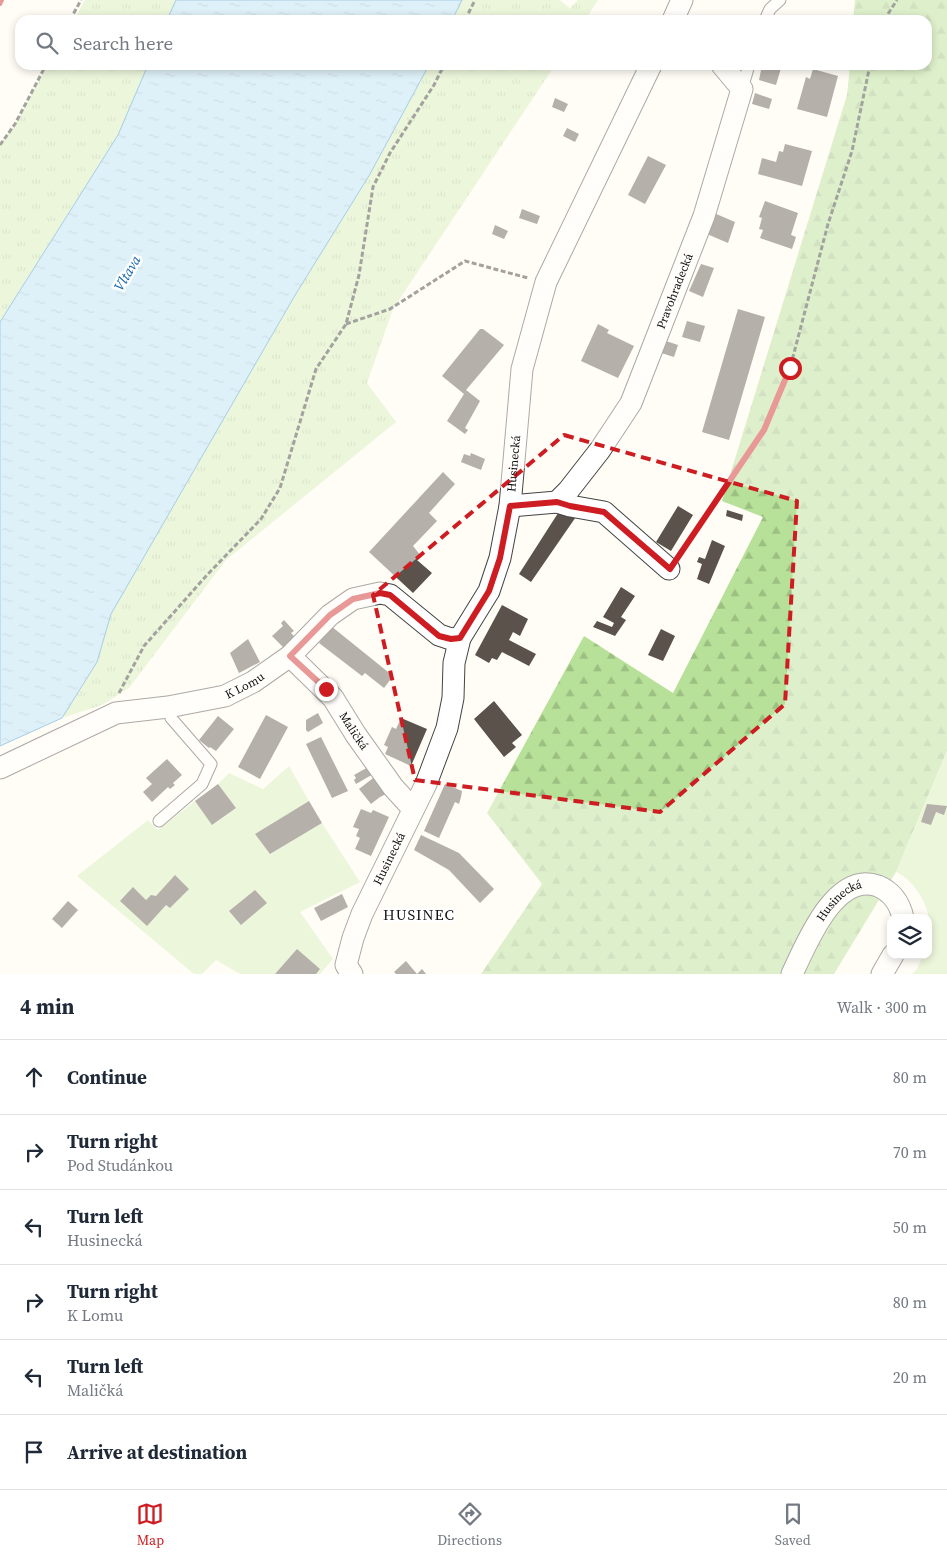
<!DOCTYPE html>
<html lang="en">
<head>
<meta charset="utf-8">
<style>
	:root { --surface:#fff; --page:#f6f6f7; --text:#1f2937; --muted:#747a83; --line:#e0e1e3; --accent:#cd1d22 }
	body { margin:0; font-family:"Source Serif 4",serif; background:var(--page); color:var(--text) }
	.controls { position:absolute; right:15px; bottom:15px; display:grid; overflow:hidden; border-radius:10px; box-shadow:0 2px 8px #0003 }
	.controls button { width:45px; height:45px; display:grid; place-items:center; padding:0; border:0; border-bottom:1px solid var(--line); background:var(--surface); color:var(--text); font:25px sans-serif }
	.stop { position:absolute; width:15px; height:15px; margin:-11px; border:4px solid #cd1d22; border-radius:50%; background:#fff }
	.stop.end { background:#cd1d22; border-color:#fff; box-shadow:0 1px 5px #0008 }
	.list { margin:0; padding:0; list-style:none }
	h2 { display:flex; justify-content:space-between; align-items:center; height:65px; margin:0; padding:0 20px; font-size:21px }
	h2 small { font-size:16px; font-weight:400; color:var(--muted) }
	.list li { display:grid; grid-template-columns:32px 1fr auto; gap:15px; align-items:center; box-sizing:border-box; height:75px; padding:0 20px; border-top:1px solid var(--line) }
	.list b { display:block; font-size:19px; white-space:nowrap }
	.list p { margin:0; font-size:16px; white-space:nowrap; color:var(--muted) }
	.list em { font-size:16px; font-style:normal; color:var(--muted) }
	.icon { flex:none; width:28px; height:28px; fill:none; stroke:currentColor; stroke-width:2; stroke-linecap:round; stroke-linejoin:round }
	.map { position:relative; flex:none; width:947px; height:974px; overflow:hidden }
	.search { position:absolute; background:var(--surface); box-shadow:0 2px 8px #0003; left:15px; right:15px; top:15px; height:55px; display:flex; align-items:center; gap:12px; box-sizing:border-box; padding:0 18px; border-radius:15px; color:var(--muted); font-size:19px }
	.sheet { height:515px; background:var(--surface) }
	nav { display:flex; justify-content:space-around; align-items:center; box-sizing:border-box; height:70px; border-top:1px solid var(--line); background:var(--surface); font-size:14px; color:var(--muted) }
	nav a { display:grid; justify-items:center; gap:2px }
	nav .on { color:var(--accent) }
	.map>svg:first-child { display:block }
</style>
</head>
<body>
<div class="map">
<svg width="947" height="974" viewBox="0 0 947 974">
	<defs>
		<pattern id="grass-tufts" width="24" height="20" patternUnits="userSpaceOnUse" patternTransform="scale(1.25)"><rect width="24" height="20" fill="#d4eeba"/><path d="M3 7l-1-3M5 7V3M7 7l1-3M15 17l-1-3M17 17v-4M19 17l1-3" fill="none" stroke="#b5cb9f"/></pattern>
		<pattern id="forest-firs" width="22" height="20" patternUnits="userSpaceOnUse" patternTransform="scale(1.25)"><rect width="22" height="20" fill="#b7e098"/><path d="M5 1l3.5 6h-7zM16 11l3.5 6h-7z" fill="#9cbf82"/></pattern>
		<pattern id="water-ripples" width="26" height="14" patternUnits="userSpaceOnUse" patternTransform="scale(1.25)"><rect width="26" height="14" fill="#b5dffb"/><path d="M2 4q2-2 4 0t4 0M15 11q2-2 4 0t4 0" fill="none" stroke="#9bbed6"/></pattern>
	</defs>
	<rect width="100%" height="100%" fill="#fffdf5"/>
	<path fill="url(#grass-tufts)" d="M85 0H176L167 20H74Z
		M462 0H559L570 8 578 0H598L585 20H452Z
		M48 65H148L118 135 0 322V144L15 124Z
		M429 65H555L393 309 367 383 396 422 226 560 129 688 102 705 62 718 97 662 111 614 294 297 370 174Z"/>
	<path fill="url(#forest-firs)" d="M855 0H947V751L896 872 834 974H481L542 884 487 813 584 636 673 693 763 517 722 501 847 95 850 65H927V20H853Z"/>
	<path fill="#d4eeba" d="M947 751V974H912L917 969 923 955H928C928 943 930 931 929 919 927 901 912 879 896 872Z
		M289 766 309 801 255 834 270 854 322 823 360 882 300 912 333 959 320 974H240L216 960 202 974H194L77 876 148 820 158 830 195 801 213 825 236 808 218 784 229 773 263 789Z"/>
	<path fill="url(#water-ripples)" stroke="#3794d7" d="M176 0H462L452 20H167Z
		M148 65H429L370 174 294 297 111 614 97 662 62 718 0 746V322L118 135Z"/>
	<path fill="#5b524c" d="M762 65H772L781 68 776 85 759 80Z
		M813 69 838 76 827 117 797 109 806 77 810 79Z
		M755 93 772 99 769 109 752 104Z
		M555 98 568 104 564 112 552 107Z
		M567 128 579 134 575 142 563 136Z
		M785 144 812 151 802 186 758 174 762 158 776 162 779 151 783 152Z
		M648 156 666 165 645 204 628 195Z
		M765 201 798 213 791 235 796 237 792 249 760 238 763 230 759 229 762 218 759 217Z
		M522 209 540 216 537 224 519 218Z
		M714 213 735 222 728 243 707 234Z
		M495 225 508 231 504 239 492 234Z
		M701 264 714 268 703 297 689 291Z
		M738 309 765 317 729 440 702 432Z
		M687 321 705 326 700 342 682 337Z
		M598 324 609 330 607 333 634 346 618 378 581 361Z
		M480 329H483L504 345 466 390 480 401 465 428 468 430 465 434 447 421 464 394 442 376Z
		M666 341 678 345 674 357 658 352Z
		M471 453 485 459 481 470 461 462 464 454 470 456Z
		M443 472 455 484 429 513 437 521 413 546 421 556 417 560 432 573 413 593 369 552Z
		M678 506 693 515 671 551 656 542Z
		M560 510 580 511 531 582 519 574Z
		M727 510 743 515 742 521 726 516Z
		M712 540 725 546 709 584 697 579 702 564 697 562 699 557 705 559Z
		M621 587 635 596 621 617 626 620 615 636 593 627 597 621 612 627 614 623 603 617Z
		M502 605 528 619 520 636 513 632 509 640 536 654 529 666 502 652 497 660 492 658 489 663 475 655Z
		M284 620 294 631 291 633 297 639 286 650 272 636 283 626 281 623Z
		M331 626 393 676 384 688 365 673 362 676 319 643Z
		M661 629 675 636 663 661 648 655Z
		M248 639 260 662 239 673 230 653Z
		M494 701 522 735 512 743 516 747 504 757 474 719Z
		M318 713 323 723 308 732 306 730V720Z
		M266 715 288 727 260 779 238 767Z
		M218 716 234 729 216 751 210 747 209 748 199 740Z
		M401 718 427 729 411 766 385 754 388 747 384 745 392 727 396 729Z
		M321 737 348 791 332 798 306 744Z
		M167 759 182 775 173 783 175 785 170 789 168 787 152 802 143 792 152 784 146 778Z
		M370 766 375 773 356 784 354 780 356 778 354 775Z
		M377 775 388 793 380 797 371 804 359 789Z
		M218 784 236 808 212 825 195 801Z
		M445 784 462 791 461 797 459 804 455 802 439 838 424 831Z
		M309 801 322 823 270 854 255 834Z
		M927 804 947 806 944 815 936 812 931 825 921 822Z
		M361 809 371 813 373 810 389 817 371 856 355 849 360 838 356 836 359 829 353 827Z
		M421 835 459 853 494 889 480 903 449 870 414 850Z
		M175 875 189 889 170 908 166 905 147 926 120 901 133 887 146 900 151 895 156 896Z
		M255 890 267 903 241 925 229 911Z
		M342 894 348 907 321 921 314 908Z
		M68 901 78 910 62 928 52 919Z
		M297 949 320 969 316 974H275Z
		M406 961 417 974 422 969 426 974H396L394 972Z"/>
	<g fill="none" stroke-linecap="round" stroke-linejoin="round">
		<defs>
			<path id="service" d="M765 20 770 9 780 0
				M742 89 749 65
				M159 821 202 784 211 764 171 718 170 707"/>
			<g id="minor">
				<path d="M673 20 682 0"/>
				<path id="s1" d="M557 502 568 491 600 450 631 403 704 216 742 89 722 65"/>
				<path d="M510 506 557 502 570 506 604 512 669 569"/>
				<path id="s2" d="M290 656 333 698 356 735 393 787 413 809"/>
				<path id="s3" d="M0 768 116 713 168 707 225 696 253 682 290 656 330 615 353 599 380 593 390 595 439 635 451 639 460 638"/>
				<path id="s4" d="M352 974 346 965 353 938 362 914 426 784 447 728 453 698 454 663 460 638 489 591 500 558 510 506 522 369 546 282 651 65"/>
				<path id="s5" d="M792 974C806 945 835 870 878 886 892 892 900 904 903 918"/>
				<path d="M882 974 893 955"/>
			</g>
		</defs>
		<use href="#service" stroke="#444" stroke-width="13"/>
		<use href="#minor" stroke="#444" stroke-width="23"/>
		<path stroke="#333" stroke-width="3" stroke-dasharray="5 2.5" stroke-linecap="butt" d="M70 20 81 0
			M465 20 475 0
			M884 20 897 0
			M0 145 15 124 46 65
			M346 324 390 309 465 261 528 278
			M681 553 764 430 790 368 828 224 852 151 870 65
			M119 693 144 646 207 575 261 519 280 488 316 369 346 324 359 275 373 187 390 153 434 85 444 65"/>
		<use href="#service" stroke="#fff" stroke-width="11"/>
		<use href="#minor" stroke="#fff" stroke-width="21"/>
		<path stroke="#cd1d22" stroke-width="4" d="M0 4 2 0"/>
	</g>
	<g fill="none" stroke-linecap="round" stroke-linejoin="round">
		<path stroke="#cd1d22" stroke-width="6" d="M326 689 290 656 330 615 353 599 380 593 390 595 439 636 451 639 460 638 489 591 500 558 510 506 557 502 570 506 604 512 670 569 764 430 790 368"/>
	</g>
	<path d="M0 0H947V974H0ZM564 435 797 501 785 704 660 812 415 780 373 595Z" fill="#fffdf5" fill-opacity=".55" fill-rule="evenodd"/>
	<path fill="none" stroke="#cd1d22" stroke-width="4" stroke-dasharray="10 6" stroke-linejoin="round" d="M564 435 797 501 785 704 660 812 415 780 373 595Z"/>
	<g text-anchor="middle" stroke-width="5" stroke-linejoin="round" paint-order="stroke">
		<g font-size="12" fill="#111" stroke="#fff">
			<text dy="4" stroke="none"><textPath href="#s1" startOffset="244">Pravohradecká</textPath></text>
			<text dy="4" stroke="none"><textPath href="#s4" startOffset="546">Husinecká</textPath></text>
			<text dy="4" stroke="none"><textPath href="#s3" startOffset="261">K Lomu</textPath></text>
			<text dy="4" stroke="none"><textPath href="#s2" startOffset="99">Maličká</textPath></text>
			<text dy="4" stroke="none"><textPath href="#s4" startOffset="126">Husinecká</textPath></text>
			<text dy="4" stroke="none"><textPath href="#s5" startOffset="89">Husinecká</textPath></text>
		</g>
		<g font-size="14" font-style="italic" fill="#0f65ae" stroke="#fff">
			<text transform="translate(127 273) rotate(-59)" y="5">Vltava</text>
		</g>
		<g font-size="15" letter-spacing="1" fill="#111" stroke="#fff">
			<text x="419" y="920">HUSINEC</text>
		</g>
	</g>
</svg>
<div class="controls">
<button><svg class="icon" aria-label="layers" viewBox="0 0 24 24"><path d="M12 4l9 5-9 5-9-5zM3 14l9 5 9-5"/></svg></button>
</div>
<div class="stop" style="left:790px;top:368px"></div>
<div class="stop end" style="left:326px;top:689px"></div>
<div class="search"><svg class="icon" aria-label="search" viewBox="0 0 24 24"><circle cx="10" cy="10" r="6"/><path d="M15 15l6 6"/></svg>Search here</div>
</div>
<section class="sheet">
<h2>4 min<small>Walk · 300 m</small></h2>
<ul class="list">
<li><svg class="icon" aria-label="ahead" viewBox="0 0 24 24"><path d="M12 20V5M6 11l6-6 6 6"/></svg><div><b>Continue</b></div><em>80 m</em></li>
<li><svg class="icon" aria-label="right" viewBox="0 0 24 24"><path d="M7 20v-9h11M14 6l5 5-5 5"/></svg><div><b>Turn right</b><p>Pod Studánkou</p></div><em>70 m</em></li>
<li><svg class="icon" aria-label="left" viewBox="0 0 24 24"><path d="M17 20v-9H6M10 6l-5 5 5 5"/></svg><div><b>Turn left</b><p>Husinecká</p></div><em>50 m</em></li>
<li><svg class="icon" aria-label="right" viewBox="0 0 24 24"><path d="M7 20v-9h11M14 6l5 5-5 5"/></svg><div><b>Turn right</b><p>K Lomu</p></div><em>80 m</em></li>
<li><svg class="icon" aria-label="left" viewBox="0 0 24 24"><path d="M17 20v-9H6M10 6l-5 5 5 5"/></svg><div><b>Turn left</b><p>Maličká</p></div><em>20 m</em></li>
<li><svg class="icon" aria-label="arrive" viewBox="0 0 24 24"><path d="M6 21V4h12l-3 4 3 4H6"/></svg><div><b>Arrive at destination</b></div></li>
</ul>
</section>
<nav>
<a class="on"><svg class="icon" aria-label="map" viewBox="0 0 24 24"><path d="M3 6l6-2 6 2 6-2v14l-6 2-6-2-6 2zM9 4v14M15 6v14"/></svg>Map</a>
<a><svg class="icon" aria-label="directions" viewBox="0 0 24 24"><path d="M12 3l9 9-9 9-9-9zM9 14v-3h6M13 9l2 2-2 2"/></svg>Directions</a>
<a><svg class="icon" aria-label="saved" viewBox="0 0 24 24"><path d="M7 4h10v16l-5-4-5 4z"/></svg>Saved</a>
</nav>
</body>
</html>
